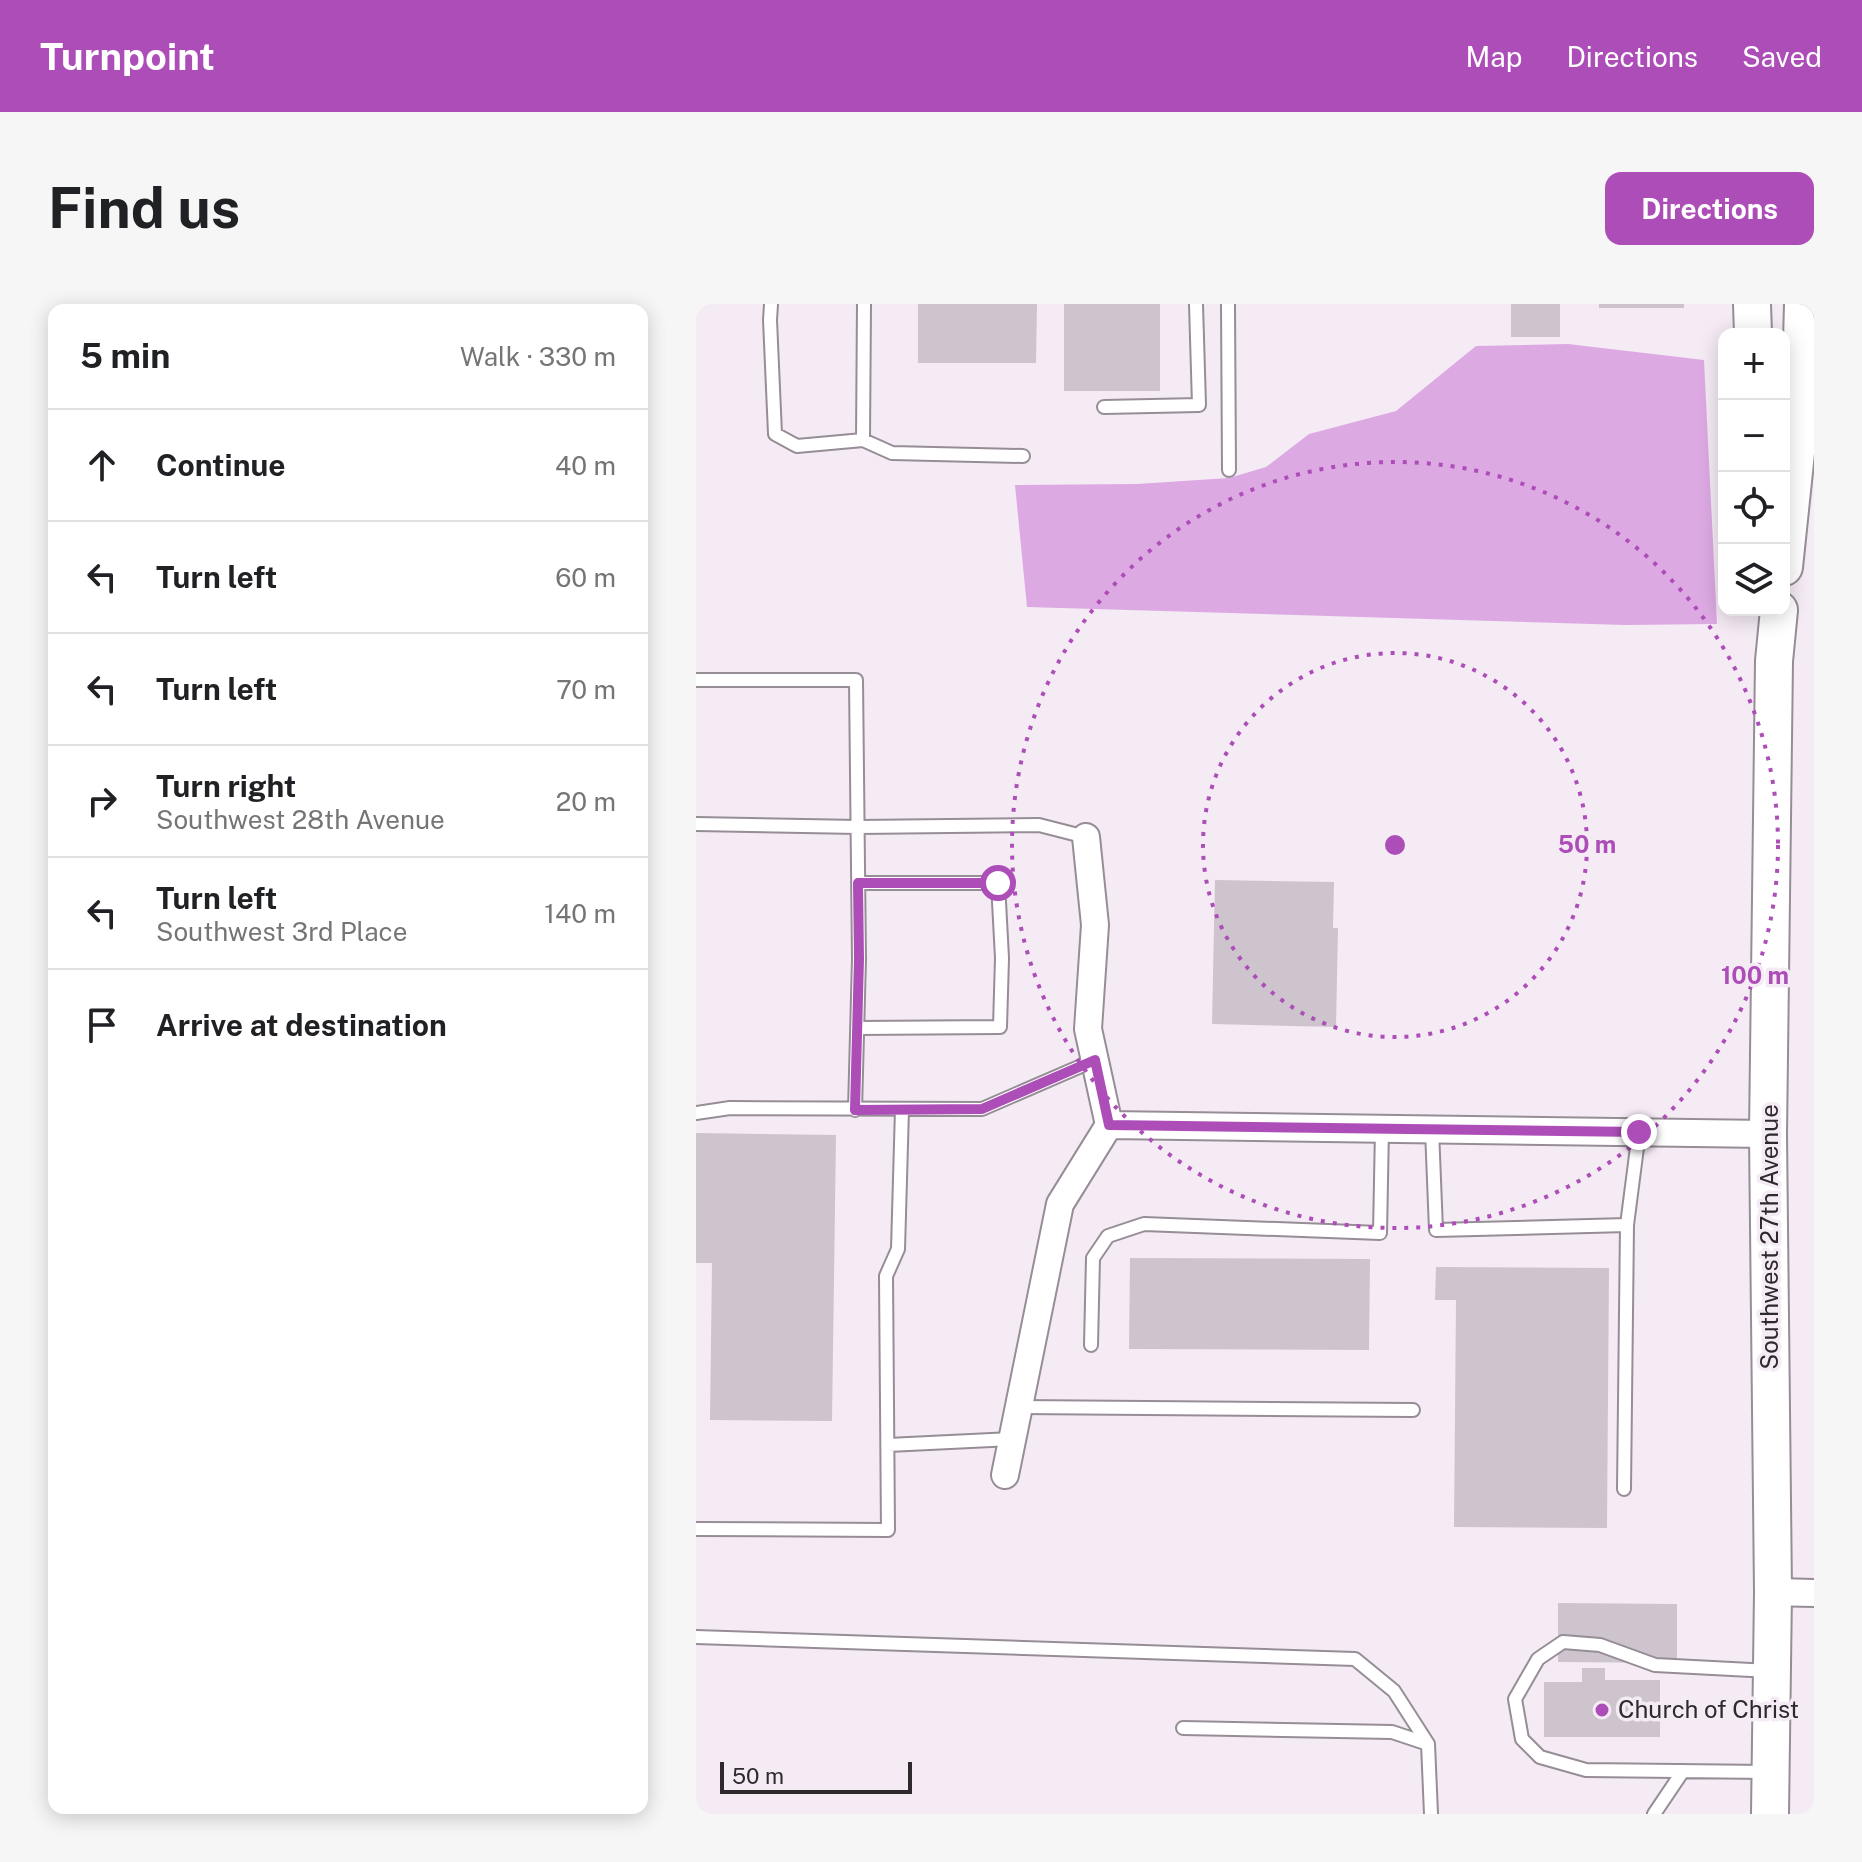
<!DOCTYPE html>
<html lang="en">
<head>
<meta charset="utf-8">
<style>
	:root { --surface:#fff; --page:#f6f6f6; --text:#202124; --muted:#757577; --line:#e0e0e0; --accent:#ad4eb8 }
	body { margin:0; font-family:"Public Sans",sans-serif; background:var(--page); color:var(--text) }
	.controls { position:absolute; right:24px; top:24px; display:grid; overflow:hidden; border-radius:16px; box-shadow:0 4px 20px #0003 }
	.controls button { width:72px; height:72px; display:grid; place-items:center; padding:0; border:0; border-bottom:2px solid var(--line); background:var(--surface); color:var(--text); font:40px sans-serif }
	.scale { position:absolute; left:24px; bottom:20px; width:192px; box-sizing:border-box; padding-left:8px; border:4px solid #2d292d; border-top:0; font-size:22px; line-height:28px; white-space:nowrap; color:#2d292d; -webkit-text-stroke:6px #f5ebf5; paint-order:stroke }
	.stop { position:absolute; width:24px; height:24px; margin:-18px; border:6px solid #ad4eb8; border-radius:50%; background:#fff }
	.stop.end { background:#ad4eb8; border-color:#fff; box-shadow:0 2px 8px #0008 }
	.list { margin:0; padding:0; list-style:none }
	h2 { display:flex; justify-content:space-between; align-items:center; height:104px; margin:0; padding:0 32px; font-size:34px }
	h2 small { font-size:26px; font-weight:400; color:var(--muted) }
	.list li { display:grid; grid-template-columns:52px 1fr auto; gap:24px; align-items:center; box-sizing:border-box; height:112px; padding:0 32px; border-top:2px solid var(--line) }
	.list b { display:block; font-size:30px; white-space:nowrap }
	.list p { margin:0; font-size:26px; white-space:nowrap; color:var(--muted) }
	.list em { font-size:26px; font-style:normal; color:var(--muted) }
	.icon { flex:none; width:44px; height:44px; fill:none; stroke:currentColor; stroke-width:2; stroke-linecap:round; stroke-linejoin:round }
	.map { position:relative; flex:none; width:1118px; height:1510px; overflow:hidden; border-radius:16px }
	header { display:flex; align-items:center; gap:48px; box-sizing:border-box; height:112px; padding:0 40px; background:var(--accent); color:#fff }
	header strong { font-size:38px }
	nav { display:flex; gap:44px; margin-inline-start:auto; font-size:28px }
	.intro { display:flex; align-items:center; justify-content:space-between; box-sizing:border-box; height:192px; padding:0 48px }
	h1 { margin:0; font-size:56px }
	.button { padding:20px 36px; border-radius:16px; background:var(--accent); color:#fff; font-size:28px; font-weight:700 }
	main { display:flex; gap:48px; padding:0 48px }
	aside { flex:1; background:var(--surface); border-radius:16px; box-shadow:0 4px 20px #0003 }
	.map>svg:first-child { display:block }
</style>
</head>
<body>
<header>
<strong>Turnpoint</strong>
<nav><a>Map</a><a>Directions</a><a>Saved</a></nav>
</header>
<div class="intro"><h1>Find us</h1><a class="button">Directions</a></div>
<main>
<aside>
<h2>5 min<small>Walk · 330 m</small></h2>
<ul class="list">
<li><svg class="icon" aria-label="ahead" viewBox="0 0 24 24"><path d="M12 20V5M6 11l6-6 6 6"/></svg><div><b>Continue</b></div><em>40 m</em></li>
<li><svg class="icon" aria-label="left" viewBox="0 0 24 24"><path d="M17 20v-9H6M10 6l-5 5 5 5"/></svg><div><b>Turn left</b></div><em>60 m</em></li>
<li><svg class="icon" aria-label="left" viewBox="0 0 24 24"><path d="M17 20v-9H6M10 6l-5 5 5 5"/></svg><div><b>Turn left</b></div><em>70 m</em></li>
<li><svg class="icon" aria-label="right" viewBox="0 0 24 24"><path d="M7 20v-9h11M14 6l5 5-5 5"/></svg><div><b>Turn right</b><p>Southwest 28th Avenue</p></div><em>20 m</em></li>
<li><svg class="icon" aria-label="left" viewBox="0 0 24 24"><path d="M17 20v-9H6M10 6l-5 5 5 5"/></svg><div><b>Turn left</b><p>Southwest 3rd Place</p></div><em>140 m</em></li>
<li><svg class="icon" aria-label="arrive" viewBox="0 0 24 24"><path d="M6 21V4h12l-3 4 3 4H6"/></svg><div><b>Arrive at destination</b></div></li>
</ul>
</aside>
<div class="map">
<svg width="1118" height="1510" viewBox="0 0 1118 1510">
	<rect width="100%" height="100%" fill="#f5ebf5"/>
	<path fill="#dda9e3" d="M872 40 1008 56 1021 320 929 321 331 303 319 181 441 180 533 174 570 163 613 130 700 107 780 42Z"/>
	<path fill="#cdc4ce" d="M222 0H341L340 59H222Z
		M368 0H464V87H368Z
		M815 0H864V33H815Z
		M903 0H988V4H903Z
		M519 576 638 578 637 624H642L640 723 516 720Z
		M0 829 140 831 136 1117 14 1116 16 959H0Z
		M434 954 674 955 673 1046 433 1045Z
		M740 963 913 964 911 1224 758 1223 760 996H739Z
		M862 1299 981 1300V1359L862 1358Z
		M886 1364H909V1376H964V1433H848V1378H886Z"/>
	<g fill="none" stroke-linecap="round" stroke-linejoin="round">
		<defs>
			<path id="service" d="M75 0 74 16 79 130 101 142 167 136 196 149 327 152
				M532 0 533 166
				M408 103 503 101 500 0
				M167 136 168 0
				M0 376H160L163 655 159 806
				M0 520 162 523 343 521 390 533
				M161 724 304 723 306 654 302 579H162
				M0 809 34 804 286 805 399 756
				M736 826 740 926 931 921 943 828
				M395 1041 397 954 412 932 448 920 684 929 686 825
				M323 1103 717 1106
				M192 1141 316 1135
				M928 1185 931 921
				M0 1225 192 1226 190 972 202 945 206 805
				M0 1333 659 1355 698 1387 732 1440 735 1510
				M487 1424 696 1428 732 1440
				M1071 1468 890 1466 844 1453 826 1435 819 1395 842 1355 867 1338 904 1341 959 1361 1074 1367
				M958 1510 987 1467"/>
			<path id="minor" d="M413 821 1072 830
				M309 1171 364 900 413 821 392 725 399 621 390 533
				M1077 1288 1118 1289"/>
			<path id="secondary" d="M1056 0 1057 30
				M1088 263 1104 110 1107 0
				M1074 1510 1077 1288 1072 830 1078 357 1083 306"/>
		</defs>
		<use href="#service" stroke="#968d97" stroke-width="16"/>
		<use href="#minor" stroke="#968d97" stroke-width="30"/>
		<use href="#secondary" stroke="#968d97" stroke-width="40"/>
		<use href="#service" stroke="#fff" stroke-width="12"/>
		<use href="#minor" stroke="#fff" stroke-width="26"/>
		<use href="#secondary" stroke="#fff" stroke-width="36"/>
	</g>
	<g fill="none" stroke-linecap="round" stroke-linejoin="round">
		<path stroke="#ad4eb8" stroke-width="10" d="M302 579H162L163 655 159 806 286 805 399 756 413 821 943 828"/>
	</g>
	<g fill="none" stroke="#ad4eb8" stroke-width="4" stroke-dasharray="4 8">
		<circle cx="699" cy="541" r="192"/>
		<circle cx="699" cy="541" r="383"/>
	</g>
	<circle fill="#ad4eb8" stroke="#f5ebf5" stroke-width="3" cx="906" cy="1406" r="8"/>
	<g text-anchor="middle" stroke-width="7" stroke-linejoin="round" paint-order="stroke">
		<g font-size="24" fill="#2d292d" stroke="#f5ebf5">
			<text transform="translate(1074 933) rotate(-90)" y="8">Southwest 27th Avenue</text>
		</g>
		<g font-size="24" fill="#2d292d" stroke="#f5ebf5" text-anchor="start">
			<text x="922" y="1414">Church of Christ</text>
		</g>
	</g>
	<circle cx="699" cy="541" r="12" fill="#ad4eb8" stroke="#f5ebf5" stroke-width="4"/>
	<g font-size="24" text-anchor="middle" font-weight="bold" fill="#ad4eb8" stroke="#f5ebf5" stroke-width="7" stroke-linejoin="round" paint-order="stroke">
		<text x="891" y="549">50 m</text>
		<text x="1059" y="680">100 m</text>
	</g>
</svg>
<div class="controls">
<button>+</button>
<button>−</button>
<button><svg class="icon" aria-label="locate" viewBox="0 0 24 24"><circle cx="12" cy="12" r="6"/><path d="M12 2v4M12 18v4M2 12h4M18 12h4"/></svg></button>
<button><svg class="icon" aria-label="layers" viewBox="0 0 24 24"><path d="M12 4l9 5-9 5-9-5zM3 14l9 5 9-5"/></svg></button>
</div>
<div class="scale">50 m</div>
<div class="stop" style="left:302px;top:579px"></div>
<div class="stop end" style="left:943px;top:828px"></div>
</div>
</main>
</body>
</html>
